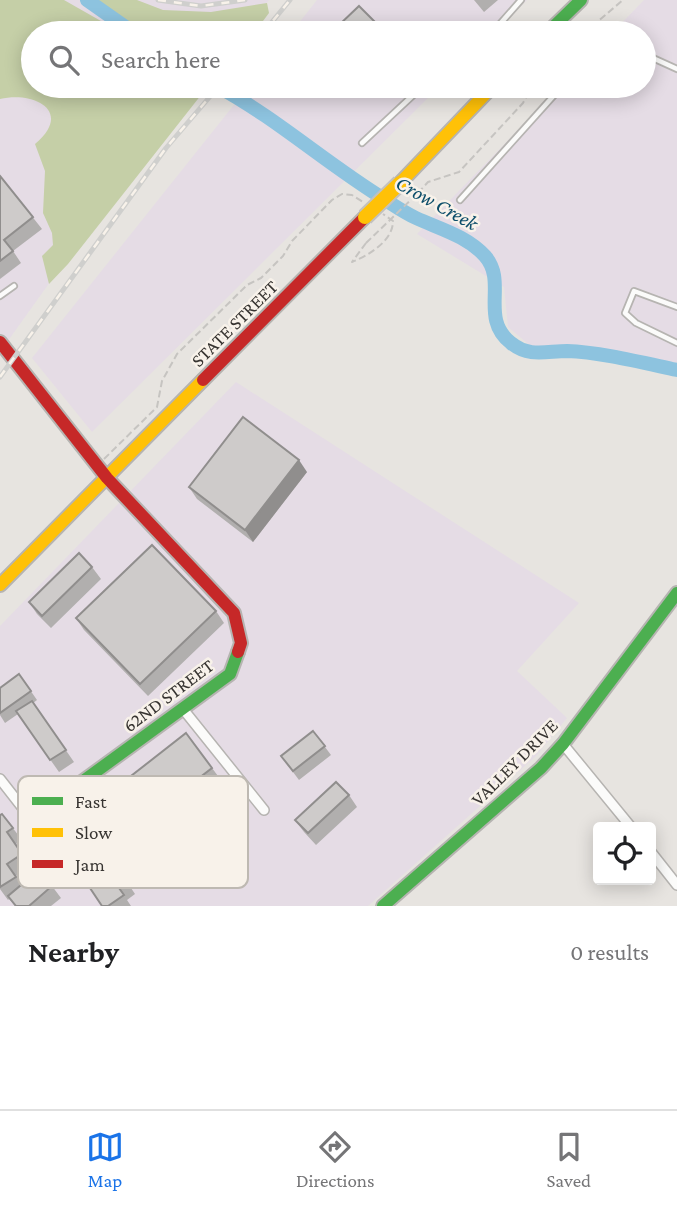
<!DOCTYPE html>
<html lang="en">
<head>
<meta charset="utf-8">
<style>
	:root { --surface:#fff; --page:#f6f6f6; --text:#202124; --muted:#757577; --line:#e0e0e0; --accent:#1a73e8 }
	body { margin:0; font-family:"Crimson Pro",serif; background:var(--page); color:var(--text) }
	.controls { position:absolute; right:21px; bottom:21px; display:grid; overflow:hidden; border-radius:7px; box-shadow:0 4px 18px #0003 }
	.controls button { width:63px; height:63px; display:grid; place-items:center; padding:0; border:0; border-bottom:2px solid var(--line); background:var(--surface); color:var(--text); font:35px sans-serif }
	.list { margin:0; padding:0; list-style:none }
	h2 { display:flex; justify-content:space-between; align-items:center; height:91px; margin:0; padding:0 28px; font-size:30px }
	h2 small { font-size:23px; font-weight:400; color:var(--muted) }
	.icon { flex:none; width:38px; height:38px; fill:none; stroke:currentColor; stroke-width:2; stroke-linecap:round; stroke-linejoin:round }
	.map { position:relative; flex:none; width:677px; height:906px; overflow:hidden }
	.search { position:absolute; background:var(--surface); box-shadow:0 4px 18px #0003; left:21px; right:21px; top:21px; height:77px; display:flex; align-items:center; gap:18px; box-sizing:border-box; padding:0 24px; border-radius:38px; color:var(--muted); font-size:26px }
	.sheet { height:203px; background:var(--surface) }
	nav { display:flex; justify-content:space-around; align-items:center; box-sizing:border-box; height:98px; border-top:2px solid var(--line); background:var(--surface); font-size:19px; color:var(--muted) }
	nav a { display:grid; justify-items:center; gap:4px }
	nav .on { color:var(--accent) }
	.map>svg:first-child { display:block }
</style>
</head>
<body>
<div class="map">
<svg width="677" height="906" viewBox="0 0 677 906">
	<rect width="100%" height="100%" fill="#e7e4e0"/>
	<path fill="#e5dce5" d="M0 0H269L242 33H33V86L70 119 75 247 0 352Z
		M317 0H527L493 33H291Z
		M644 0H677V363L532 347 508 327 504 287 417 234 561 86H644V33H612Z
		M249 86H440L92 432 32 358Z
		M236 382 579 603 517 671 567 718 536 756 368 906H0V626Z"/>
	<path fill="#c5cfa7" d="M0 0H64L122 33H33V86H197L205 90 68 264 49 284 42 256 53 245 52 233 43 213 45 171 35 144C74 111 34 91 0 99Z
		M97 0H137L163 10 211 12 267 3 269 13 254 33H146Z"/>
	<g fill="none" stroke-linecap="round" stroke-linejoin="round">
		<path stroke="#8dc3df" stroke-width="14" d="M87 0 134 33
			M217 86C276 118 327 164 384 199 395 206 405 213 416 218 440 229 467 236 485 256 508 282 479 318 511 343 529 358 547 351 567 351 600 352 644 363 677 370"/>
		<defs>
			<path id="lane" d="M492 33 521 0
				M644 54 677 69
				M552 86 557 92 563 86
				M362 143 423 86
				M460 200 557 92
				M0 296 14 286
				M677 307 634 291 625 313 636 323 677 343"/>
			<path id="street" d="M183 709 264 810
				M563 744 631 827
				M0 779 61 857
				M651 852 677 885"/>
			<path id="fast" d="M547 33 581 0
				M31 819 230 674 238 652
				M383 906 541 768 563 744 677 593"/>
			<path id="slow" d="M400 183 493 86
				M0 585 203 380"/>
			<path id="jam" d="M0 342 107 478 234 613 241 643 238 652
				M203 380 365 217"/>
		</defs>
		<use href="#lane" stroke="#b6b4b1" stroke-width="8"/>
		<use href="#street" stroke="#b6b4b1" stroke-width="12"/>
		<use href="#fast" stroke="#b6b4b1" stroke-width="16"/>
		<use href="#slow" stroke="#b6b4b1" stroke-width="16"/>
		<use href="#jam" stroke="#b6b4b1" stroke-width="16"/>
		<path stroke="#c6c4c1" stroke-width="2" stroke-dasharray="7 3.5" stroke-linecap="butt" d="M584 33 623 0
			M418 193 428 182 459 172 523 103 532 86
			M366 243 352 262C369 255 393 241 393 221L383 214
			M104 459 157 407 162 381 177 354 247 285 261 278 283 256 292 241 332 200 342 194 352 195 363 202"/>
		<use href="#lane" stroke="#fbfbfa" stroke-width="4.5"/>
		<use href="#street" stroke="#fbfbfa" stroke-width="9"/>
		<use href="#fast" stroke="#4caf50" stroke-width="12"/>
		<use href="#slow" stroke="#ffc107" stroke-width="12"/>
		<use href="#jam" stroke="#c62828" stroke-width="12"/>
		<defs>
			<path id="rail" d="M158 0 201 6 245 0
				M263 33 290 0
				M0 377 166 148 219 86"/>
		</defs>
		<use href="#rail" stroke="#cfcfcd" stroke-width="5"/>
		<use href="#rail" stroke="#f8f2ea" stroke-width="2.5" stroke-dasharray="8" stroke-linecap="butt"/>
		<defs>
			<path id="slow-bridge" d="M365 217 400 183"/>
		</defs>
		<use href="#slow-bridge" stroke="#c3c1bf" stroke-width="18" stroke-linecap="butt"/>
		<path stroke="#c6c4c1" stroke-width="2" stroke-dasharray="7 3.5" stroke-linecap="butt" d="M366 243 418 193"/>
		<use href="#slow-bridge" stroke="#ffc107" stroke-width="14"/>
	</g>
	<path fill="#b1afae" d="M474 0H498L484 12Z
		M333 86H351L342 95Z
		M0 176 42 229 13 251 21 263 0 279Z
		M307 472 253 542 197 499 189 487Z
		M92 567 101 579 51 628 37 614 29 602Z
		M216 611 224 623 148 696 84 630 76 618Z
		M19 674 37 700 33 703 74 762 59 772 18 714 5 723 0 715V688Z
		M313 731 331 755 299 780 281 756Z
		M212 768 221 780 165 823 131 776Z
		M349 795 357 807 316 845 304 832 295 820Z
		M219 796 239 823 191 859 171 832Z
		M103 804 109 813 80 836 63 812Z
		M2 814 22 840 16 844 30 866 16 876 22 885 52 886 61 898 51 906H15L9 899 8 900 0 889V815Z
		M117 867 135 894 127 900 131 906H102L107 873Z"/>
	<path fill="#908e8d" d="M299 460 307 472 253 542 245 530Z"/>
	<path fill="#cecbca" stroke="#908e8d" stroke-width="2" d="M359 6 386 33H346L339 25Z
		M0 176 33 217 4 240 13 251 0 261Z
		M243 417 299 460 245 530 189 487Z
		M152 545 216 611 140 684 76 618Z
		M79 553 92 567 42 616 29 602Z
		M19 674 31 691 0 713V688Z
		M32 701 66 750 50 760 16 711Z
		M313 731 325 746 293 771 281 756Z
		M186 733 212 768 156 811 131 776Z
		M336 782 349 795 308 833 295 820Z
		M2 814 13 828 7 832 22 854 7 864 16 877 0 887V815Z
		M103 867 107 873 117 867 127 882 119 888 124 895 108 906H102L84 879Z
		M39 870 52 886 29 906H16L8 896Z"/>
	<g text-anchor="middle" stroke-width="5" stroke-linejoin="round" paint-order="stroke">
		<g font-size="19" fill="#373431" stroke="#f8f2ea">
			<text transform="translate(234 323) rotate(-45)" y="7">STATE STREET</text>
			<text transform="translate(168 695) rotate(-37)" y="7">62ND STREET</text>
			<text transform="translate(514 762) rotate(-45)" y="7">VALLEY DRIVE</text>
		</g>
		<g font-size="21" font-style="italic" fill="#0d4e6a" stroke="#f8f2ea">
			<text transform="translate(437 203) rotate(29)" y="7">Crow Creek</text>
		</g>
	</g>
	<rect x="18" y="776" width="230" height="112" rx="10" fill="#f8f2ea" stroke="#beb9b2" stroke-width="2"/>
	<rect x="32" y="797" width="31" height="8" fill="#4caf50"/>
	<rect x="32" y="828" width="31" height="9" fill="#ffc107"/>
	<rect x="32" y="860" width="31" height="8" fill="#c62828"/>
	<g font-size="19" fill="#373431">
		<text x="75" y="808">Fast</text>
		<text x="75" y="839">Slow</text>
		<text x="75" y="871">Jam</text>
	</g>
</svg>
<div class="controls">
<button><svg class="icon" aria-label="locate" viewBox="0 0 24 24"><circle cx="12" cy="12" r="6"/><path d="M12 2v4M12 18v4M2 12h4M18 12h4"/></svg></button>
</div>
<div class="search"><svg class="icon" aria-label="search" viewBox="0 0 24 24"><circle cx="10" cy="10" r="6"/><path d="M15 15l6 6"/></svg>Search here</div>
</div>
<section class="sheet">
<h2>Nearby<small>0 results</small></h2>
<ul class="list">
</ul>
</section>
<nav>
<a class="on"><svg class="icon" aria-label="map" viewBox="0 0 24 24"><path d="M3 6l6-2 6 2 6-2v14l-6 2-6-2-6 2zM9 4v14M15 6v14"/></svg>Map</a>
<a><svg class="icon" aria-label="directions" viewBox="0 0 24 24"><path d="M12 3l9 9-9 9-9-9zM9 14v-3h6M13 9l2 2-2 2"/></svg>Directions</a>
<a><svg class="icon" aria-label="saved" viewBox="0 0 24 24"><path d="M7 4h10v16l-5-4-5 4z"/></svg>Saved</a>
</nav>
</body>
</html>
